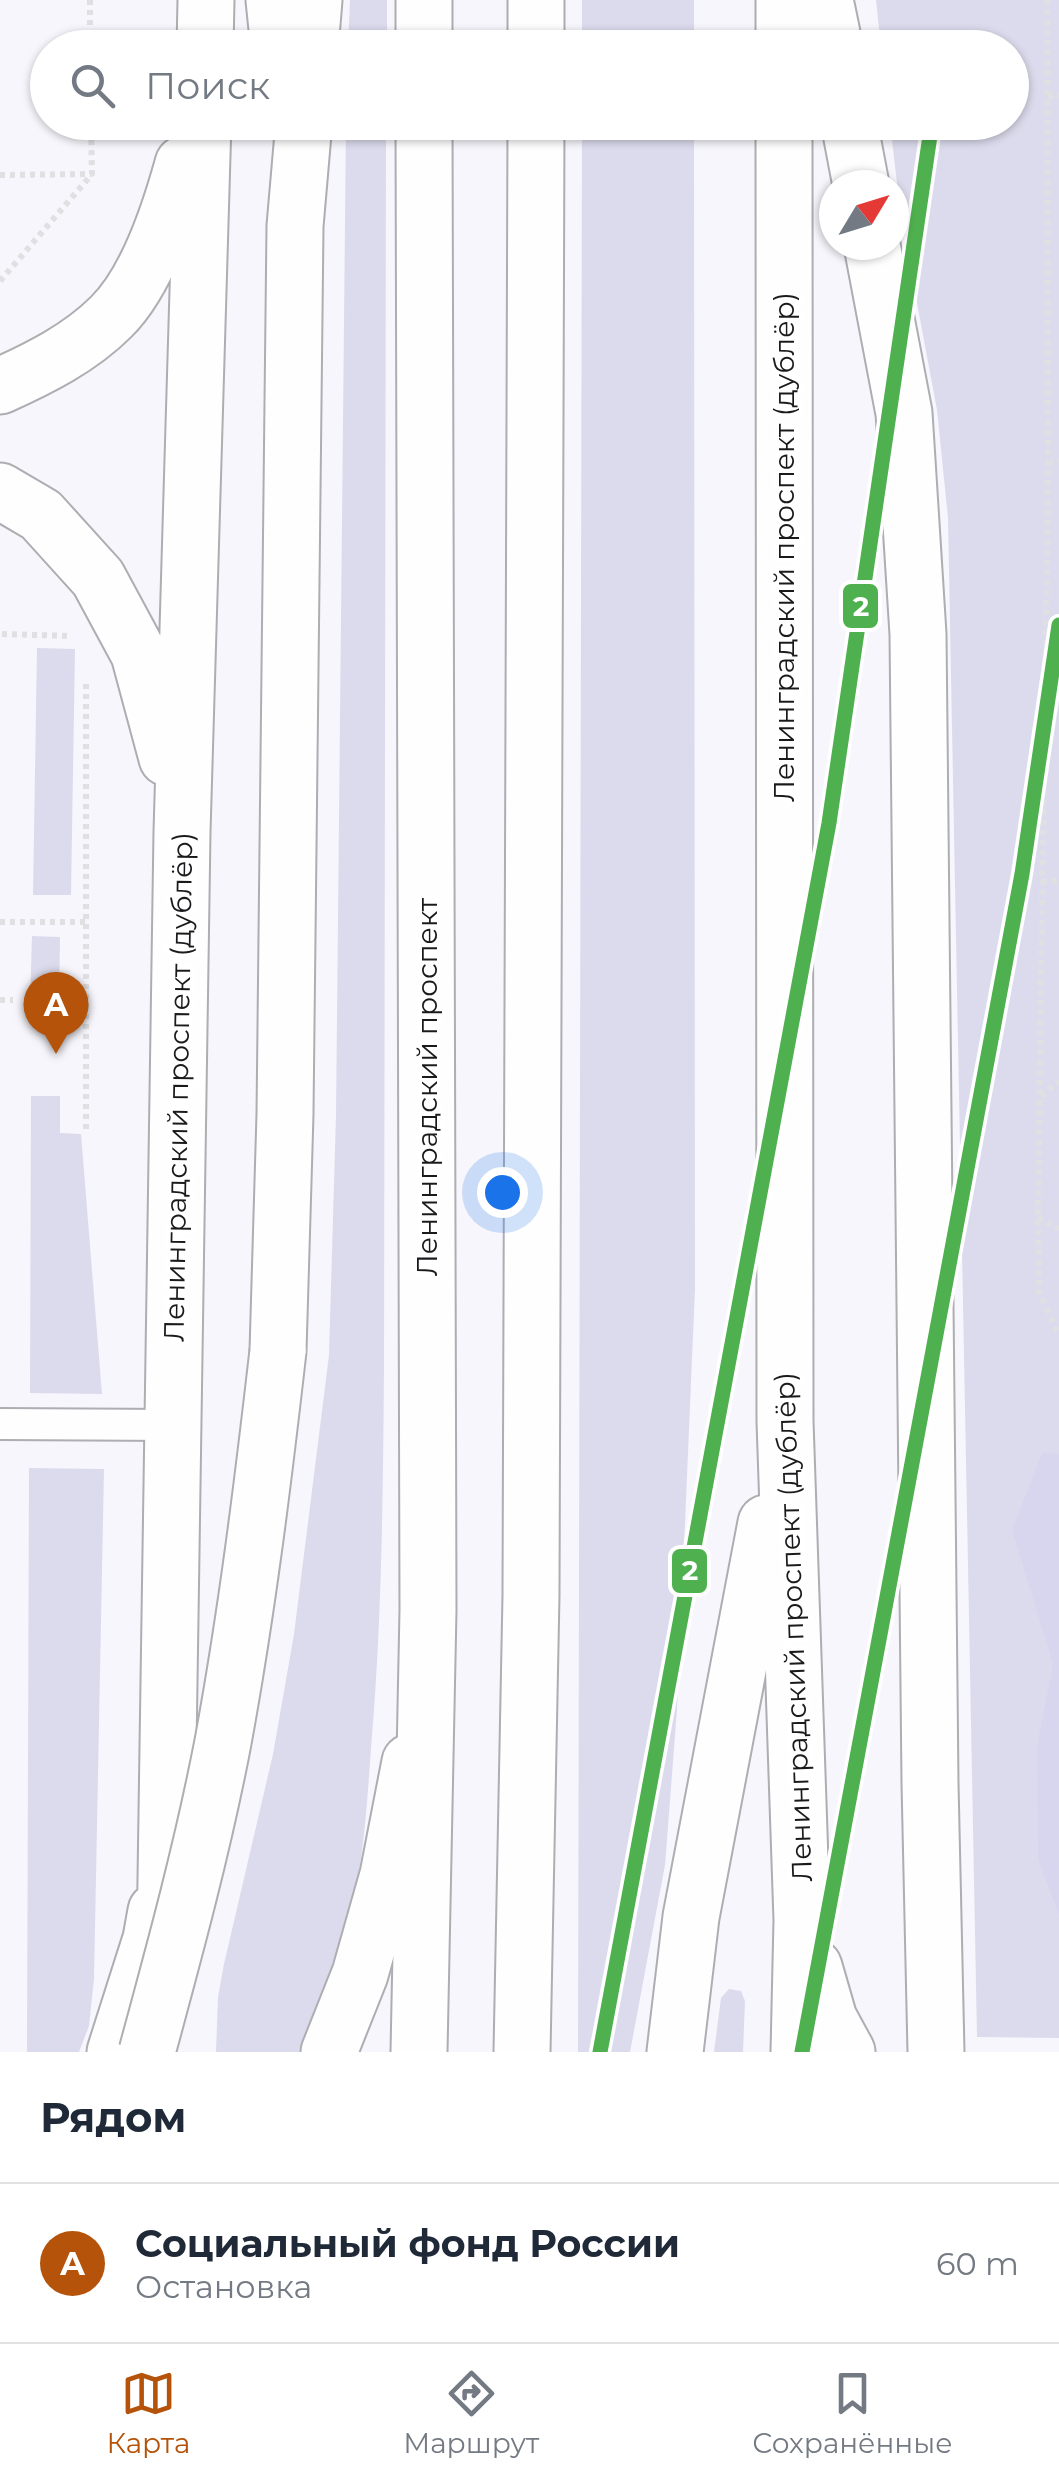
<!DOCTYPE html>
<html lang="ru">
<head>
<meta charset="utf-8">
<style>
	:root { --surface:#fff; --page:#f6f6f7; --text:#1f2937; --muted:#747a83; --line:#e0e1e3; --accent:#b45309 }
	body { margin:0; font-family:Montserrat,sans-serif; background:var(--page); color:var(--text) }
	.compass { position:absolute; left:819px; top:170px; width:90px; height:90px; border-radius:50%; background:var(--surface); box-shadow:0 2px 8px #0004; rotate:52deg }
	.you { position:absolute; left:502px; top:1192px; width:35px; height:35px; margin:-25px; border:8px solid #fff; border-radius:50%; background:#1a73e8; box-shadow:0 0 0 15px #1a73e833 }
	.badge { display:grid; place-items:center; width:65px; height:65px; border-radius:50%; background:var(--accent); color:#fff; font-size:32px; font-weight:700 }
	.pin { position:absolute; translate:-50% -82px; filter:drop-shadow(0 2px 5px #0008) }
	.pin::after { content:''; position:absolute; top:52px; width:35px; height:30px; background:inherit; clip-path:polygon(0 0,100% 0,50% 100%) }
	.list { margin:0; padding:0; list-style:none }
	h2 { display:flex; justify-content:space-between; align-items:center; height:130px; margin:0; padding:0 40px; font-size:42px }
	h2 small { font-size:32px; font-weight:400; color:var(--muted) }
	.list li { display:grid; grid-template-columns:65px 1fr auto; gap:30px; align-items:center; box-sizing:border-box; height:160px; padding:0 40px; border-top:2px solid var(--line) }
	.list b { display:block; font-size:38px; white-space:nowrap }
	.list p { margin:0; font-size:32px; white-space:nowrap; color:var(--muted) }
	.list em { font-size:32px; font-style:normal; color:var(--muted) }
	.icon { flex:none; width:55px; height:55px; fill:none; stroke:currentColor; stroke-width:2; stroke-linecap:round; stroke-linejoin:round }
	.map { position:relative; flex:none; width:1059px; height:2052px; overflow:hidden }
	.search { position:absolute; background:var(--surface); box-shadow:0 2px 8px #0004; left:30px; right:30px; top:30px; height:110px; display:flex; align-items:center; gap:25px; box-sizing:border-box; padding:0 35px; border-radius:55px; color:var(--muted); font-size:38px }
	.sheet { height:290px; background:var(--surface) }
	nav { display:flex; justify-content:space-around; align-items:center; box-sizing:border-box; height:140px; border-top:2px solid var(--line); background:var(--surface); font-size:28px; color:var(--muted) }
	nav a { display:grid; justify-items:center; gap:5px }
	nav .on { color:var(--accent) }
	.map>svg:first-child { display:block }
</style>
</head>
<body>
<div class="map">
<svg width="1059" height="2052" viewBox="0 0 1059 2052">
	<rect width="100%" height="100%" fill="#f6f6fc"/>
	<path fill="#dcdbed" d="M350 0H387V47H348Z
		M582 0H694V47H582Z
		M876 0H1059V2038L977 2037 948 518 937 410 901 218 890 123 1012 122V48L881 47Z
		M346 123H386L384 1366C383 1493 382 1621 371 1748 367 1806 363 1866 349 1922 339 1967 321 2010 303 2052H216L218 1997 224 1964 273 1754 294 1634 329 1355 336 1115Z
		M582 123H694L695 1289 677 1710 665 1865 630 2052H578Z
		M37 648 75 649 71 895H33Z
		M32 936 60 937 59 1003 30 1002Z
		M31 1096H60V1133L81 1134 102 1394 30 1393Z
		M29 1468 104 1469 94 1979 89 2026 79 2052H27Z
		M729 1989 741 1991 745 2001 743 2052H714L721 1998Z"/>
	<path fill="#d8d6ee" d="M1042 1453 1059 1454V1915L1038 1859 1037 1745 1053 1664 1012 1530Z"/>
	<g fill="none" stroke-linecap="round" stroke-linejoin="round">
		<defs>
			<path id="lane" d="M0 1424 173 1425"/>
			<path id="secondary" d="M274 0 279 48
				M784 0V48
				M825 0 835 48
				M205 48 206 0
				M784 122 785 1421 802 1920 799 2052
				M849 122 861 185
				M872 245 904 413 918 634 930 1783 936 2052
				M0 386C40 368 80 348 111 317 147 282 170 211 183 164
				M0 491 41 515 98 578 139 654 167 758
				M165 1944 182 832 203 122
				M814 1967 829 2019 847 2052
				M115 2052 151 1939 156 1911
				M329 2052 360 1974 388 1875 410 1762
				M675 2052 691 1917 766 1523"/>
			<path id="primary" d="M310 48 314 0
				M424 48V0
				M536 48V0
				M278 1351 285 1114 295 226 304 122
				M419 2052 428 1610 424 122
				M522 2052 531 1595 536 122"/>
		</defs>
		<use href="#lane" stroke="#adadb2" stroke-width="34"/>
		<use href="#secondary" stroke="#adadb2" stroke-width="59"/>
		<use href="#primary" stroke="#adadb2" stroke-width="59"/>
		<path stroke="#e0e0e2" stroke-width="6" stroke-dasharray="5 5" stroke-linecap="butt" d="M90 0V48
			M1047 0 1048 463 1038 1218 1039 1292 1059 1335
			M1048 96 1059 95
			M0 175 92 174
			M0 281 92 174 91 122
			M1048 463 1059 461
			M2 634 70 636
			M1042 881H1059
			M0 922H86
			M0 1000H13
			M1041 1096 1059 1081
			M86 1129V680
			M1038 1218 1059 1229"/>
		<use href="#lane" stroke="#fefeff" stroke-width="30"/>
		<use href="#secondary" stroke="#fefeff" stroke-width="55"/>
		<use href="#primary" stroke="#fefeff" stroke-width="55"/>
		<defs>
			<path id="primary-bridge" d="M147 2052C175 1949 203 1846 223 1742 247 1612 263 1482 278 1351"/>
		</defs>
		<use href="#primary-bridge" stroke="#adadb2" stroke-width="59" stroke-linecap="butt"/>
		<use href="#primary-bridge" stroke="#fefeff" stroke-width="55"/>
		<defs>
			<path id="metro-1" d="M600 2052 829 823 932 122
				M802 2052 1022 874 1059 625"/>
		</defs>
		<use href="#metro-1" stroke="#fff" stroke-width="22"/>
		<use href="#metro-1" stroke="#4fb04f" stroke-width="15"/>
	</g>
	<g text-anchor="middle" stroke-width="9" stroke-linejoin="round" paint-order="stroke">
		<g font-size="28" fill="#1a1a1d" stroke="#fff">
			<text transform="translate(784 547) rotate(-90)" y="10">Ленинградский проспект (дублёр)</text>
			<text transform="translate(178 1087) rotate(-89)" y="10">Ленинградский проспект (дублёр)</text>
			<text transform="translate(427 1087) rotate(-90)" y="10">Ленинградский проспект</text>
			<text transform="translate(793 1627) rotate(-92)" y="10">Ленинградский проспект (дублёр)</text>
		</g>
	</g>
	<g stroke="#fff" stroke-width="4">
		<rect x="841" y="582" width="39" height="48" rx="10" fill="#4fb04f"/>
		<rect x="670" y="1547" width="39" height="48" rx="10" fill="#4fb04f"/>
	</g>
	<g font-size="28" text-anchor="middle" font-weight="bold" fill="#fff">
		<text x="861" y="616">2</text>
		<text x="690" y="1580">2</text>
	</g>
</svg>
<svg class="compass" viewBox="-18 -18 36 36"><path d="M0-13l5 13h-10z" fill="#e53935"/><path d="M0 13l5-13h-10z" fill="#747a83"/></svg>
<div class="you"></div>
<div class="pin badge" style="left:56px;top:1054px">A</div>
<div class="search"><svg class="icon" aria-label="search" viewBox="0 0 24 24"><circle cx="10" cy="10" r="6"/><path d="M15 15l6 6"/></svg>Поиск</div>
</div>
<section class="sheet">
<h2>Рядом<small></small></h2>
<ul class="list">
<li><span class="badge">A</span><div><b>Социальный фонд России</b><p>Остановка</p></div><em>60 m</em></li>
</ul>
</section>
<nav>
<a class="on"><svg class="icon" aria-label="map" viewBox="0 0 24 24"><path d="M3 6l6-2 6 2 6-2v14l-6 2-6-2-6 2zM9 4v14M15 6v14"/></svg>Карта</a>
<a><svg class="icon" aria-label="directions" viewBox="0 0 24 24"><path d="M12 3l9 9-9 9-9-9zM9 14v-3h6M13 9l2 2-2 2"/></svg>Маршрут</a>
<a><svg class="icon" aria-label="saved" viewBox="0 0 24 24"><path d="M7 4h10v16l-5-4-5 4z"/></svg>Сохранённые</a>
</nav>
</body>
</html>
